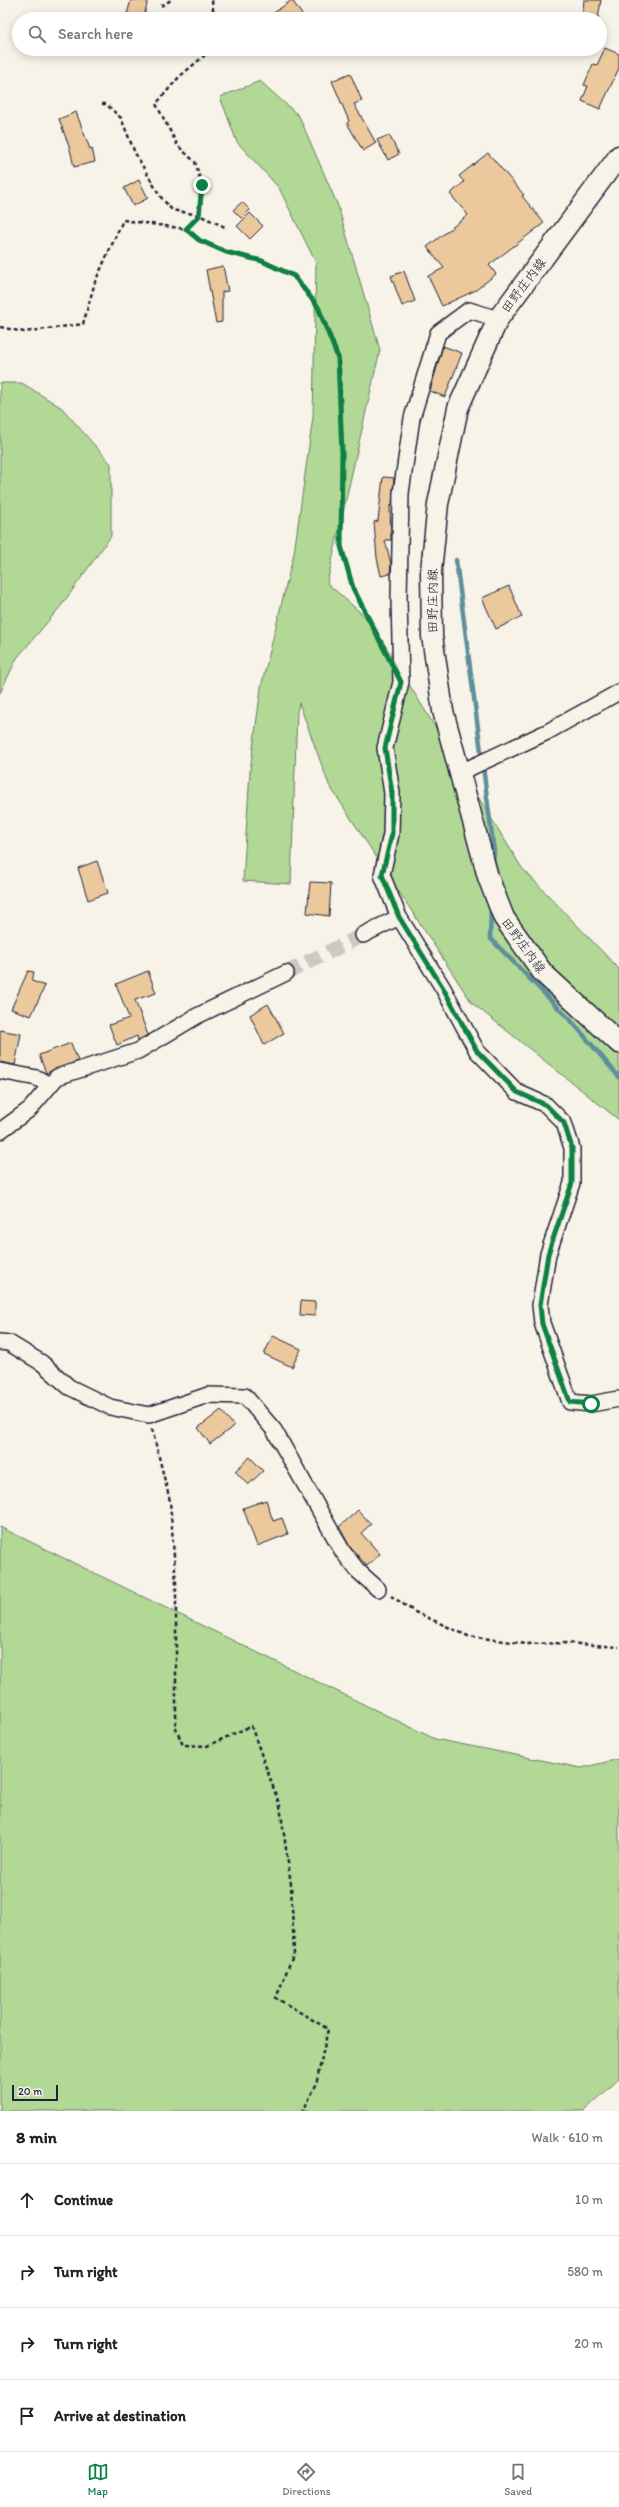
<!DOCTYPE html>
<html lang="en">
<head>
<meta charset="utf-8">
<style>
	:root { --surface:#fff; --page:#f2f2f2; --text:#202124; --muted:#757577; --line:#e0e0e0; --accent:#0b8043 }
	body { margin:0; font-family:Itim,"Klee One",sans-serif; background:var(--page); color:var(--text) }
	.scale { position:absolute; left:12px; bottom:10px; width:46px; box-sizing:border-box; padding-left:4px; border:2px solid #22223b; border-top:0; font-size:11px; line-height:14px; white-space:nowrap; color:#22223b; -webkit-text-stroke:3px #f7f3e8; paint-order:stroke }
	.stop { position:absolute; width:12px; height:12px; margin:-9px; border:3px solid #0b8043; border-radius:50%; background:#fff }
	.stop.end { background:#0b8043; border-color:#fff; box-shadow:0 1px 4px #0008 }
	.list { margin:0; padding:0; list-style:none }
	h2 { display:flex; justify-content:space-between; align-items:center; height:52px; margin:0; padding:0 16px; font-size:17px }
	h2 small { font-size:13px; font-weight:400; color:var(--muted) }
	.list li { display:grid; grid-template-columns:26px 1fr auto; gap:12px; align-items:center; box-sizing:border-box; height:72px; padding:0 16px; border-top:1px solid var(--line) }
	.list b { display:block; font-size:15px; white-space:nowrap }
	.list em { font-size:13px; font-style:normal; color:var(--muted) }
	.icon { flex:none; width:22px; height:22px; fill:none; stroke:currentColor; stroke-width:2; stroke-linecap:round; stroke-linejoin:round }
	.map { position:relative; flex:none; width:619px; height:2111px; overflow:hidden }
	.search { position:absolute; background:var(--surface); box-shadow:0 2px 10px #0003; left:12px; right:12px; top:12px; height:44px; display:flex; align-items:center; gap:10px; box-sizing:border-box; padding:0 14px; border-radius:22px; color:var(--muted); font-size:15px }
	.sheet { height:340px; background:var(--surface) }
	nav { display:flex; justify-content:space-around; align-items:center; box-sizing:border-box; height:56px; border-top:1px solid var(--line); background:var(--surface); font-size:11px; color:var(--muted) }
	nav a { display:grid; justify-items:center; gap:2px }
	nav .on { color:var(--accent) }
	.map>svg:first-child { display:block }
</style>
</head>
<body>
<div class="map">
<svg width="619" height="2111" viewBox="0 0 619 2111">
	<rect width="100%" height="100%" fill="#f7f3e8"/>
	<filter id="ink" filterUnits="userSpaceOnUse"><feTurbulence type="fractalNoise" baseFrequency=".025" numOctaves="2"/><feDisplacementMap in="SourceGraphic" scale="8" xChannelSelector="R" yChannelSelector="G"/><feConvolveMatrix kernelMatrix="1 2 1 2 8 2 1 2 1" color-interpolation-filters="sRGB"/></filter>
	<g filter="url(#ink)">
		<path fill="#b1d894" stroke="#6a7d68" d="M260 81 299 116 338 206 380 350 327 583 370 621 522 868 619 969V1120L472 1003 329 785 299 703 297 712 291 884 243 881 250 771 261 687 294 553 313 417 316 263 279 188 237 142 220 97Z
			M0 383H22L62 408 111 464V536L61 606 17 658 0 693Z
			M0 1527 435 1739 581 1768 619 1759V2079L584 2111H0Z"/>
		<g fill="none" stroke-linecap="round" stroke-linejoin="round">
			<path stroke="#5e8f9d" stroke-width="4.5" d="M456 560 494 851 493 865
				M491 906 490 938 575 1025 619 1077"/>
		</g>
		<path fill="#ebc99c" stroke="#22223b" d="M131 0H148L144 16 127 14Z
			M292 0 305 19H265Z
			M584 0H601L598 19H582Z
			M605 48 619 54V68L600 109 582 101 588 86 584 85 593 64 597 65Z
			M350 73 362 101 354 104 376 143 363 151 347 123 349 121 332 81Z
			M76 112 90 149 92 148 95 162 74 167 70 149 59 119Z
			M389 135 399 154 388 160 377 140Z
			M488 153 524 195 522 196 544 223 489 265 496 274 476 290 442 306 428 276 444 268 427 247 468 215 450 194 464 182 459 176Z
			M139 180 148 198 133 206 124 188Z
			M242 202 250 210 241 218 233 210Z
			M250 213 263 226 250 239 237 226Z
			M223 266 228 291 222 292V322L216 323 206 270Z
			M404 271 415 301 402 306 391 276Z
			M443 346 462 353 445 397 430 391Z
			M383 477 394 478 392 506H390L391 540H385L391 564 390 574 381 576 377 558 374 522 378 521Z
			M509 586 522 617 496 629 482 598Z
			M97 861 108 893 88 900 78 868Z
			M310 882 331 883 329 916 307 913Z
			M28 971 34 972 32 981 45 986 31 1016 11 1009Z
			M148 971 156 993 135 1000 148 1035 138 1040 137 1036 117 1045 109 1025 129 1018 116 984Z
			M268 1004 284 1033 264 1045 250 1015Z
			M0 1030 21 1034 15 1065 0 1062Z
			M71 1043 78 1061 46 1073 39 1055Z
			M301 1301 315 1302V1316L300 1315Z
			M273 1336 301 1349 292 1367 264 1354Z
			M221 1410 234 1426 210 1444 198 1428Z
			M250 1457 263 1471 248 1485 235 1471Z
			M266 1500 273 1521 282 1518 288 1534 257 1546 243 1508Z
			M358 1510 371 1524 361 1533 380 1554 367 1566 350 1547 339 1527Z"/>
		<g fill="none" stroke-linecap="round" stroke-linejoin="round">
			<path stroke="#ccc9c5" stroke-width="15" stroke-dasharray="15 8" stroke-linecap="butt" d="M286 973 363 935"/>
			<defs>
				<path id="minor" d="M498 319 469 310 438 333 412 418 401 493 399 599 401 682 385 748 392 793 391 834 382 875 399 917 443 988 477 1051 517 1092 546 1105 564 1123 572 1148V1183L548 1254 540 1305 542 1323 570 1402 591 1404 619 1399
					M461 772 547 732 619 692
					M363 935 399 917
					M0 1071 37 1078 49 1085
					M0 1131 30 1109 57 1077 138 1051 197 1016 286 973
					M0 1342 9 1343 42 1363 69 1387 110 1407 149 1415 208 1395 245 1396 274 1430 343 1552 358 1571 378 1589"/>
				<path id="major" d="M619 156 498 319 458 408 438 504 431 571 432 636 443 711 488 877 504 918 543 973 619 1043"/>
			</defs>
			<use href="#minor" stroke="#22223b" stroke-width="18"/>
			<use href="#major" stroke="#22223b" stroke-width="23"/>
			<path stroke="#22223b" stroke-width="2.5" stroke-dasharray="4 3" stroke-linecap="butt" d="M212 0 214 19
				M161 6 171 0
				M102 104H106L121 118 135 153 160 196 172 210 199 215 227 228
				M186 229 199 215 202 185 195 162 178 146 156 104 179 77 204 56 206 49
				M0 327 24 332 83 324 95 282 123 220 186 229 199 240 226 252 262 261 293 276 318 307 339 358 342 453 341 546 353 588 385 651
				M152 1429 170 1501 176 1583V1729L183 1745 207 1746 251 1726 280 1806 291 1884 294 1953 276 1998 328 2029 316 2085 303 2111
				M391 1596 415 1612 468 1636 526 1644 568 1643 619 1647"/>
			<use href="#minor" stroke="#f7f3e8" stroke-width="15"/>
			<use href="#major" stroke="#f7f3e8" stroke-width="20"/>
		</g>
	</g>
	<g fill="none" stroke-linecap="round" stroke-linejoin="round" filter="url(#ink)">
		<path stroke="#0b8043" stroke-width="5" d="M202 185 199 216 186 229 199 240 226 252 262 261 294 276 318 307 338 358 342 453 341 546 353 588 401 682 385 748 392 793V834L382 875 399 917 443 988 477 1051 517 1092 546 1105 564 1123 572 1148V1183L548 1254 540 1305 542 1324 570 1402 591 1404"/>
	</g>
	<g text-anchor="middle" stroke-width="4" stroke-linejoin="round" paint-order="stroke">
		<g font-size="13" fill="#22223b" stroke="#f7f3e8">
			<text transform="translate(523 285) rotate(-53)" y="5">田野庄内線</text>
			<text transform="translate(432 601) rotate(-90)" y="5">田野庄内線</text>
			<text transform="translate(524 945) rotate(54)" y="5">田野庄内線</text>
		</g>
	</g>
</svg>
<div class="scale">20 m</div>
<div class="stop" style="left:591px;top:1404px"></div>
<div class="stop end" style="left:202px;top:185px"></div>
<div class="search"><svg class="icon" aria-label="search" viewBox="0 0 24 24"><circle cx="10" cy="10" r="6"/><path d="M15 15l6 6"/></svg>Search here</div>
</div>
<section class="sheet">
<h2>8 min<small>Walk · 610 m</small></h2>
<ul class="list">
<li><svg class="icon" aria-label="ahead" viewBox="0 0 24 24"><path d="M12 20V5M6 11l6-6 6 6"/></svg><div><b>Continue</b></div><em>10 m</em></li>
<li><svg class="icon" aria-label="right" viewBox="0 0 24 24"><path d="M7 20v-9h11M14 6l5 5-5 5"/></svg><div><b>Turn right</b></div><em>580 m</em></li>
<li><svg class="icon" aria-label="right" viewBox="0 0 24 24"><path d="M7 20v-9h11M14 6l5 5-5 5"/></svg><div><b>Turn right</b></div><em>20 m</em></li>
<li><svg class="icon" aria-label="arrive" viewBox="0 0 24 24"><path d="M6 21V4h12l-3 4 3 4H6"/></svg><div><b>Arrive at destination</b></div></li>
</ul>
</section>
<nav>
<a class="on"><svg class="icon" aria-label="map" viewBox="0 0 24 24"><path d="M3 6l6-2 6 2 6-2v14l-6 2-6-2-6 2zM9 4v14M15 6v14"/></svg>Map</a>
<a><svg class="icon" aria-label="directions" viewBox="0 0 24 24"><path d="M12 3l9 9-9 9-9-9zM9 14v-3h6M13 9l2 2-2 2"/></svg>Directions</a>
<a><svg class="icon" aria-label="saved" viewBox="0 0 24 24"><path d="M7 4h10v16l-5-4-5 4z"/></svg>Saved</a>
</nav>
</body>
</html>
